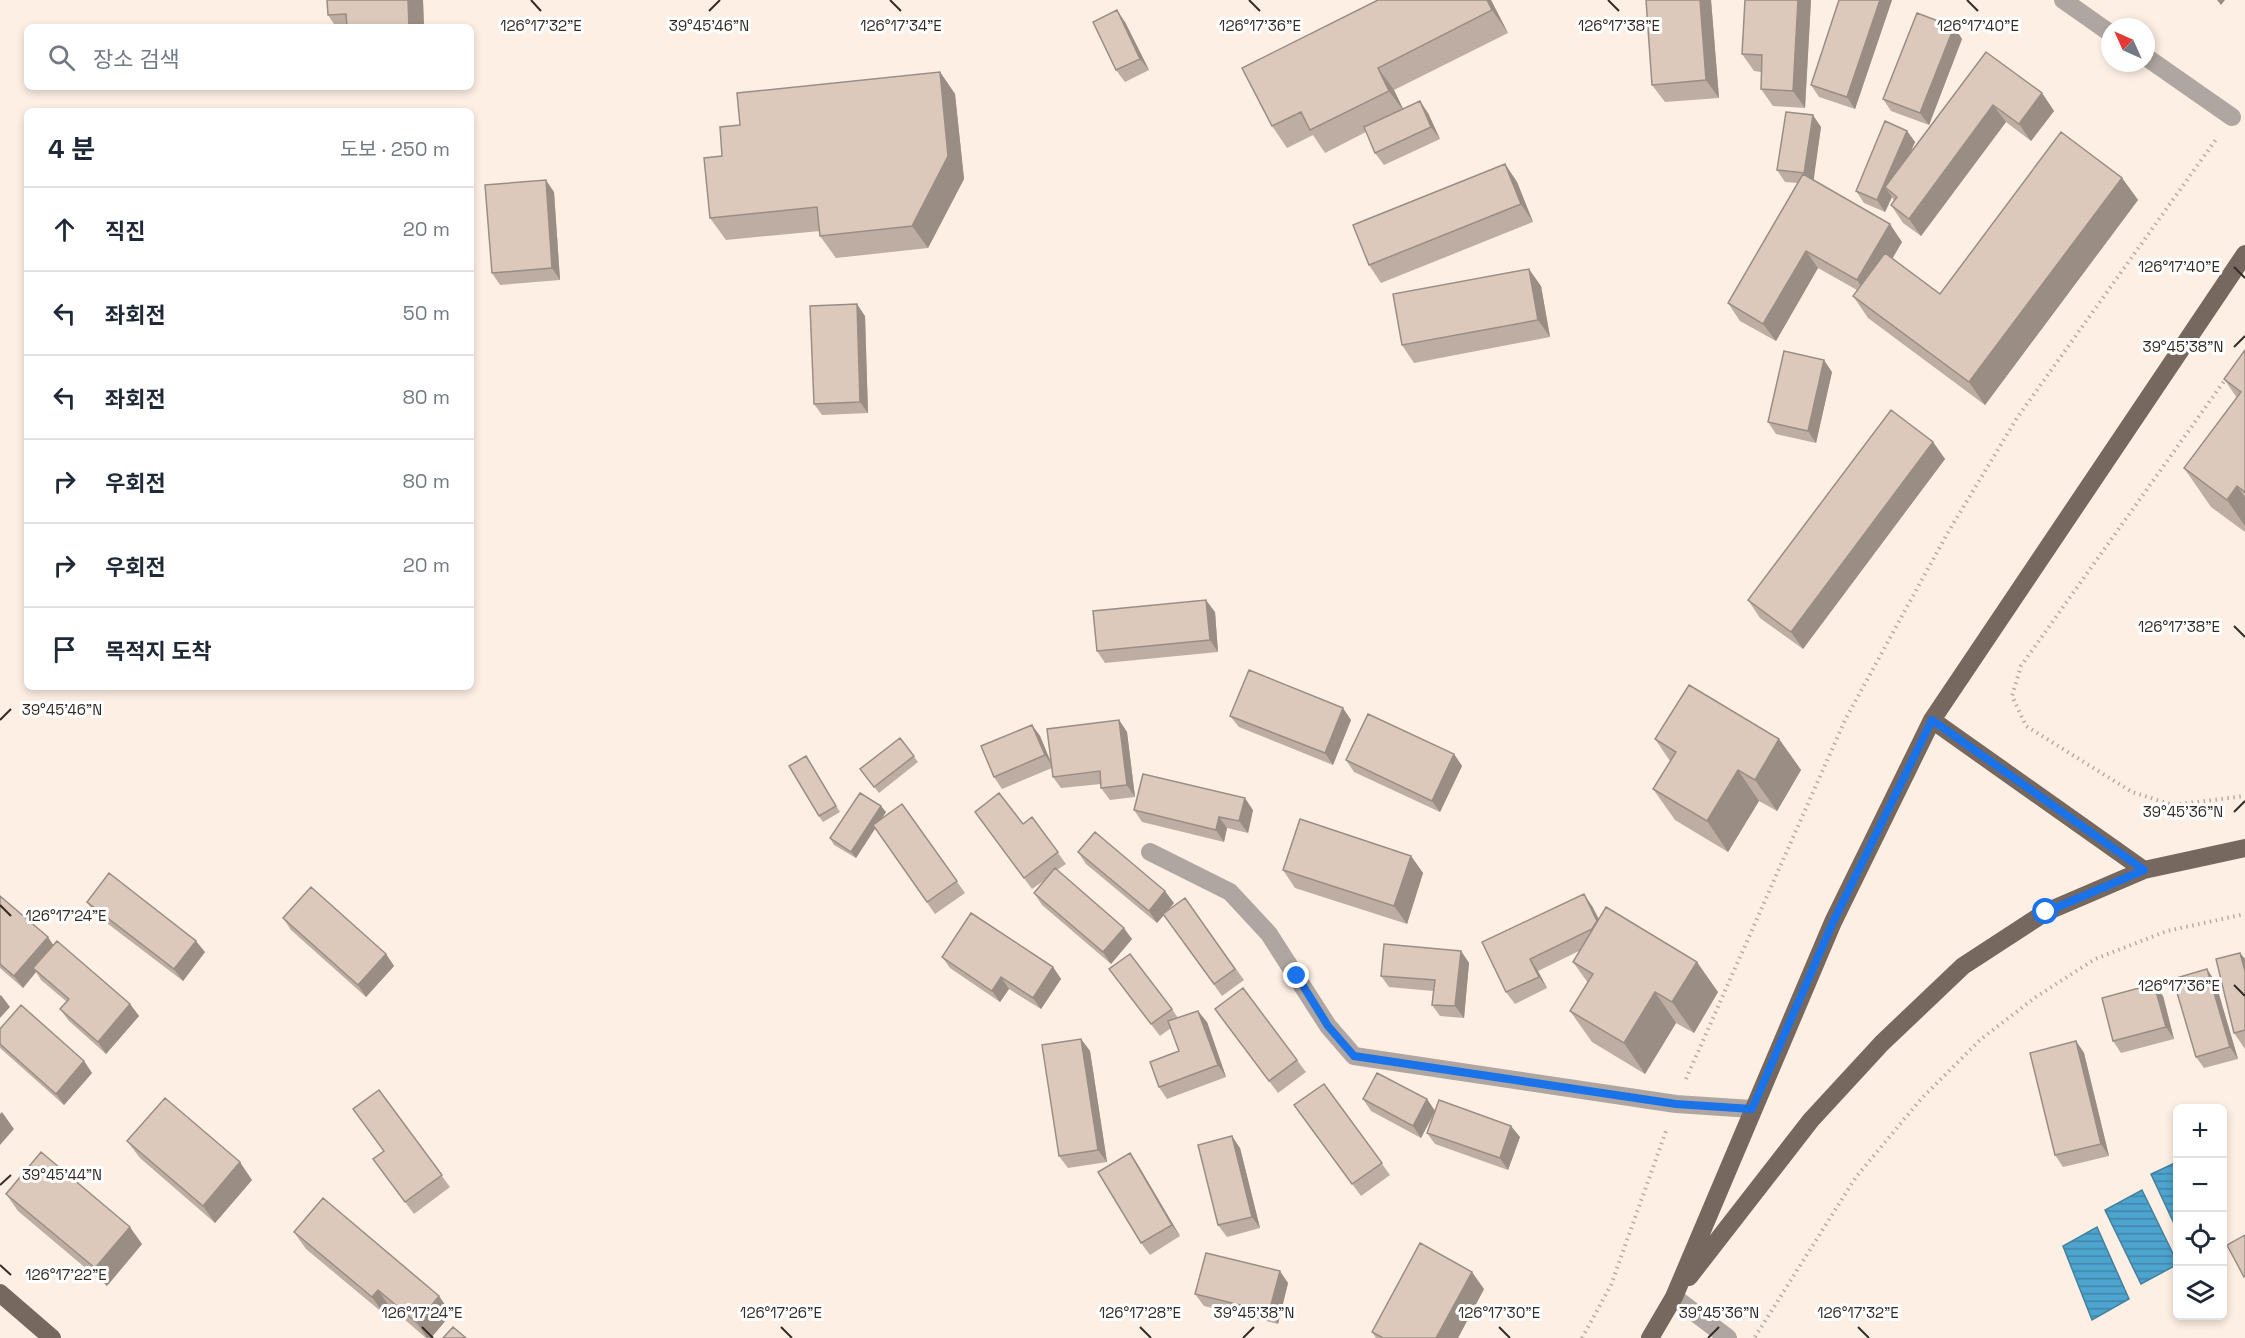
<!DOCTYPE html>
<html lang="ko">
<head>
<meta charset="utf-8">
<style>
	:root { --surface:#fff; --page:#f6f6f7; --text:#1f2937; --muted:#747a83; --line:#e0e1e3 }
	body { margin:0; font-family:"Space Grotesk","Noto Sans KR",sans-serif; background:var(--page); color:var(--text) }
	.controls { position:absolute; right:18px; bottom:18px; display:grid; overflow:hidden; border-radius:9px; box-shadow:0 3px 9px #0003 }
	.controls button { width:54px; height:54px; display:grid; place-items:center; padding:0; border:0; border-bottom:2px solid var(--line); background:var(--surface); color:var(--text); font:30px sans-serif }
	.compass { position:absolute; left:2101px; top:18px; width:54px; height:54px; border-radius:50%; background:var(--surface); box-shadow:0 3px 9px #0003; rotate:315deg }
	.stop { position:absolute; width:18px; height:18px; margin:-14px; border:4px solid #1a73e8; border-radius:50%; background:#fff }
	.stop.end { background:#1a73e8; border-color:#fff; box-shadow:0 2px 6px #0008 }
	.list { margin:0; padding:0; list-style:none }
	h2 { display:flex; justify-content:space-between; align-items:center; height:78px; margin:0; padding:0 24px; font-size:26px }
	h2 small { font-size:20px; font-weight:400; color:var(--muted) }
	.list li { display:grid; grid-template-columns:39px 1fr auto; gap:18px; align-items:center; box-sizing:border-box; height:84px; padding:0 24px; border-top:2px solid var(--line) }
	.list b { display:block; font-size:22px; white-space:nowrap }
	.list em { font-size:20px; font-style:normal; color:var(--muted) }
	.icon { flex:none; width:33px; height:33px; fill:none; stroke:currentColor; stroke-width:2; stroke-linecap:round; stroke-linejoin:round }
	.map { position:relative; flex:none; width:2245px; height:1338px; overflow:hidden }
	.search { position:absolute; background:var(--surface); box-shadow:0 3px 9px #0003; left:24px; top:24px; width:450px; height:66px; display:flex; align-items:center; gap:15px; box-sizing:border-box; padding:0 21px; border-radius:9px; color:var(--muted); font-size:22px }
	.panel { position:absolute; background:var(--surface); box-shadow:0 3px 9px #0003; left:24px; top:108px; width:450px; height:582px; border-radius:9px }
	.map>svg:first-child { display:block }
</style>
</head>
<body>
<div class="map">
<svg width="2245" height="1338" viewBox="0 0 2245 1338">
	<defs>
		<pattern id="water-rules" width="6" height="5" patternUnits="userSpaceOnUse" patternTransform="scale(1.5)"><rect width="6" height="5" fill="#4da4ce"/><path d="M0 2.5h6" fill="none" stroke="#4186a7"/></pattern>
	</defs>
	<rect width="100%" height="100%" fill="#feefe4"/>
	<path fill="url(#water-rules)" stroke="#45809c" stroke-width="1.5" d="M2177 1162V1230L2151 1174Z
		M2142 1190 2178 1264 2141 1284 2105 1210Z
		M2097 1227 2129 1299 2092 1320 2063 1246Z"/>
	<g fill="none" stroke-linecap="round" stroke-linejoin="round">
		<path stroke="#b8aca2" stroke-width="4" stroke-dasharray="1.5 4.5" stroke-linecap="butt" d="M2227 377 2021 666 2012 696 2026 726 2132 792 2173 805 2245 796
			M1686 1079 1845 720 1947 534 2017 418 2217 138
			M1755 1337 1856 1177 1921 1099 1981 1039 2036 997 2095 959 2167 931 2245 914
			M1582 1338 1611 1285 1666 1131"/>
		<path stroke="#afa6a1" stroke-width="18" d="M2063 0 2110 33
			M2146 57 2232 117
			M1150 852 1230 892 1269 934 1328 1026 1354 1056 1676 1104 1752 1109
			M1674 1297 1728 1338"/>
		<path stroke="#77685f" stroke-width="18" d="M1932 720 2144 870
			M1689 1277 1811 1120 1882 1043 1963 966 2046 912 2144 870 2245 848
			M0 1293 52 1338
			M1650 1338 1674 1297 1833 922 1932 720 2245 254"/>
	</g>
	<path fill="#bdada2" d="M327 0H423L424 27H336L328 15Z
		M1491 0 1508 33 1394 90 1403 109 1428 113 1440 139 1384 165 1375 153 1366 132 1325 153 1313 135 1287 148 1272 126Z
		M1711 0 1719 98 1665 102 1652 85Z
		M1745 0H1811L1805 108 1773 106 1761 89V72L1754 71 1742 54Z
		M1839 0H1892L1855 109 1819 97 1811 85Z
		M1125 22 1149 70 1125 82 1116 70Z
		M1954 27 1962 39 1929 125 1891 111 1883 99Z
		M1986 52 2042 93 2054 111 2031 141 2006 122 1921 236 1903 223 1891 205 1894 201 1892 197 1885 212 1864 203 1856 191 1907 131 1915 142 1910 153Z
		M940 72 955 94 964 179 928 248 836 258 820 236V231L726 240 710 218 722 156 740 125Z
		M1821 127 1813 180 1902 242 1892 259 1940 294 2122 178 2138 200 1985 405 1868 318 1853 296 1857 290 1818 268 1776 341 1740 321 1728 303 1798 183 1785 182 1777 170Z
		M1505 164 1517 182 1533 222 1381 283 1369 265Z
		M554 192 560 280 500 285 492 273Z
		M1541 286 1550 337 1414 363 1402 345Z
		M865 316 868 413 822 415 814 404Z
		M2245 350V532L2211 507 2184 468 2237 398 2224 379Z
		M1832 372 1816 443 1776 434 1768 422Z
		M1933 442 1945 459 1803 649 1760 618 1748 600Z
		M1215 612 1218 652 1105 663 1097 651Z
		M1230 716 1351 720 1333 765 1239 727Z
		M1119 720 1127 732 1135 797 1110 800 1101 788V784L1061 788 1053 777 1052 768 1002 789 994 777 1032 725 1040 736 1051 763Z
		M900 738 918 762 879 793 860 769Z
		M1655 739H1779L1801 770 1777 811 1759 801 1728 852 1675 820 1653 789 1670 761Z
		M1454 754 1462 766 1440 812 1354 772 1346 760Z
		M810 762 840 812 823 822 819 816Z
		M902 804 965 893 935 914 875 828 856 858 834 845 830 838 886 812 881 819Z
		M1134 810H1253L1248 833 1227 828 1224 842 1142 822Z
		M975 812 1023 824 1032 817 1066 864 1057 870 1132 939 1111 964 1042 905 1034 893 1045 880 1032 889Z
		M1078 852 1174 903 1166 912 1185 898 1244 980 1222 996 1164 915 1157 923 1086 864Z
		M1411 856 1423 873 1407 924 1295 888 1283 870Z
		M0 896 53 945 130 1004 139 1016 106 1054 69 1021 60 1009 67 1002 41 980 36 972 23 988 0 968Z
		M87 902 205 952 183 981 95 914Z
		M1592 906 1599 919 1718 992 1694 1033 1676 1023 1645 1074 1592 1042 1570 1011 1588 983 1573 962 1579 951 1538 971 1547 988 1515 1004 1506 992 1482 942Z
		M283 918 386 954 394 966 366 997 291 930Z
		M1461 951 1469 963 1464 1018 1440 1016 1432 1005 1433 991 1389 987 1381 976Z
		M2240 953 2245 959V1049L2234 1033Z
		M942 957 1053 967 1061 979 1041 1009 1009 989 1000 1002 950 968Z
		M1109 969 1172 1009 1178 1018 1207 1022 1226 1077 1167 1099 1159 1087 1179 1051 1171 1028 1160 1036Z
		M2215 981 2238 1059 2204 1068 2196 1057Z
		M2163 996 2174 1039 2121 1053 2113 1041Z
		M1215 1009 1297 1060 1306 1072 1278 1093Z
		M0 1029 84 1061 92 1073 64 1105 0 1048Z
		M1081 1039 1090 1051 1107 1162 1068 1168 1059 1156Z
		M2076 1041 2084 1053 2109 1156 2063 1167 2055 1155Z
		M1324 1084 1390 1175 1361 1196 1303 1117Z
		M379 1090 450 1187 414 1214 382 1171 384 1151Z
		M1363 1099H1427L1435 1111 1520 1137 1508 1170 1435 1144 1427 1133 1434 1113 1421 1138 1371 1111Z
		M127 1141 252 1180 215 1223 140 1158Z
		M1240 1148 1260 1228 1227 1237 1218 1225Z
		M1130 1153 1138 1165 1180 1236 1150 1255 1141 1243Z
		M6 1194 142 1244 107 1286 18 1211Z
		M294 1232 439 1296 451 1314 431 1338H426L390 1307 384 1314 306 1249Z
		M1288 1283 1278 1324 1204 1306 1195 1294Z
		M1484 1289 1458 1338H1376L1372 1332Z"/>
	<path fill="#9a8d84" d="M408 0H423L424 27H409Z
		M1487 0H1491L1508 33 1492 10Z
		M1700 0H1711L1719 98 1706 80Z
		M1798 0H1811L1805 108 1793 91Z
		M1880 0H1892L1855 109 1847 97Z
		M2217 0H2225L2221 5Z
		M1117 10 1125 22 1149 70 1140 59Z
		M1954 27 1962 39 1929 125 1920 113Z
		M1378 68 1394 90 1405 113 1389 91Z
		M940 72 955 94 964 179 928 248 912 226Z
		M2042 93 2054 111 2031 141 2019 124Z
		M1420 101 1428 113 1440 139 1431 127Z
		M1993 105 2006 122 1921 236 1909 219Z
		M1813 115 1821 127 1813 185 1804 173Z
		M1907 131 1915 142 1893 194 1885 187 1892 197 1885 212 1877 200Z
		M1505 164 1517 182 1533 222 1521 204Z
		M2122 178 2138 200 1985 405 1969 382Z
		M546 180 554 192 560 280 552 268Z
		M1890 224 1902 242 1869 298 1857 280Z
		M1806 251 1818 268 1776 341 1763 324Z
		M1529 269 1541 286 1550 337 1538 320Z
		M857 304 865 316 868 413 860 402Z
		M1824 360 1832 372 1816 443 1808 431Z
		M1933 442 1945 459 1803 649 1791 632Z
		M2237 486 2245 497V526L2227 500Z
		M1206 600 1215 612 1218 652 1210 640Z
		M1343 708 1351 720 1333 765 1325 753Z
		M1119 720 1127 732 1135 797 1127 785Z
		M1032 725 1040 736 1053 767 1045 755Z
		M1779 739 1801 770 1777 811 1755 780Z
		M1454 754 1462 766 1440 812 1432 801Z
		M1738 770 1759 801 1728 852 1707 821Z
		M1245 798 1253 810 1248 833 1239 821Z
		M881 806 886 812 856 858 851 852Z
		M1219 817 1227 828 1224 842 1216 830Z
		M1411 856 1423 873 1407 924 1394 906Z
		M1165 891 1174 903 1157 923 1149 911Z
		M1584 894 1592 906 1608 938 1599 926Z
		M1124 928 1132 939 1111 964 1103 952Z
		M48 937 56 949 33 968 36 972 23 988 14 976Z
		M196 941 205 952 183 981 174 969Z
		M1461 951 1469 963 1464 1018 1455 1006Z
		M2240 953 2245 959V971Z
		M386 954 394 966 366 997 358 985Z
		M1530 959 1538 971 1547 988 1539 977Z
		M1697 962 1718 992 1694 1033 1672 1002Z
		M1053 967 1061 979 1041 1009 1033 998Z
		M2207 969 2215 981 2238 1059 2230 1047Z
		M1001 977 1009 989 1000 1002 992 991Z
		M2154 984 2163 996 2174 1039 2166 1027Z
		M1655 992 1676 1023 1645 1074 1624 1043Z
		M1 995 10 1007 0 1018V996Z
		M130 1004 139 1016 106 1054 98 1042Z
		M1198 1011 1207 1022 1226 1077 1218 1065Z
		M1081 1039 1090 1051 1107 1162 1098 1150Z
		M2076 1041 2084 1053 2109 1156 2101 1144Z
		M84 1061 92 1073 64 1105 56 1094Z
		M1427 1099 1435 1111 1421 1138 1413 1126Z
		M2 1112 14 1129 0 1145V1114Z
		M1511 1126 1520 1137 1508 1170 1500 1158Z
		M1232 1136 1240 1148 1260 1228 1252 1217Z
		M1130 1153 1138 1165 1180 1236 1172 1225Z
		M240 1162 252 1180 215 1223 203 1206Z
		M130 1227 142 1244 107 1286 95 1268Z
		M1280 1271 1288 1283 1278 1324 1269 1312Z
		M1472 1272 1484 1289 1458 1338H1436Z
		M378 1290 390 1307 384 1314 372 1297Z
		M439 1296 451 1314 431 1338H427L417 1323Z"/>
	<path fill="#dcc9bc" stroke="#9a8d84" stroke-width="1.5" d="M327 0H408L409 27H347L346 14 328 15Z
		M1378 0H1487L1492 10 1378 68 1389 91 1310 130 1301 112 1272 126 1242 68Z
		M1646 0H1700L1706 80 1652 85Z
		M1745 0H1798L1793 91 1761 89 1762 55 1742 54Z
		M1839 0H1880L1847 97 1811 85Z
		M1117 10 1140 59 1116 70 1093 22Z
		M1917 13 1954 27 1920 113 1883 99Z
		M1986 52 2042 93 2019 124 1993 105 1909 219 1891 205 1897 197 1885 187Z
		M940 72 948 156 912 226 820 236 817 207 710 218 704 158 722 156 720 127 740 125 737 93Z
		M1420 101 1431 127 1375 153 1364 127Z
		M1786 112 1813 115 1804 173 1777 170Z
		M1885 121 1907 131 1877 200 1856 191Z
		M2061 132 2122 178 1969 382 1853 296 1885 253 1940 294Z
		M1505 164 1521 204 1369 265 1353 225Z
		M1803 174 1890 224 1857 280 1806 251 1763 324 1728 303Z
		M546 180 552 268 492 273 485 185Z
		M1529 269 1538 320 1402 345 1393 294Z
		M857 304 860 402 814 404 810 306Z
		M2245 350V492L2237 486 2227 500 2184 468 2241 392 2224 379Z
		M1784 351 1824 360 1808 431 1768 422Z
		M1891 410 1933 442 1791 632 1748 600Z
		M1206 600 1210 640 1097 651 1093 611Z
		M1249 670 1343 708 1325 753 1230 716Z
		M1689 685 1779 739 1755 780 1738 770 1707 821 1653 789 1676 752 1655 739Z
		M1368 714 1454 754 1432 801 1346 760Z
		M1119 720 1127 785 1101 788 1100 771 1053 777 1047 729Z
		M1032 725 1045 755 994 777 981 746Z
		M900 738 914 756 874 787 860 769Z
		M806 756 836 806 819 816 789 766Z
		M1143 774 1245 798 1239 821 1219 817 1216 830 1134 810Z
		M860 793 881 806 851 852 830 838Z
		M999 793 1023 824 1032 817 1058 852 1024 878 975 812Z
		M902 804 957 881 927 902 873 825Z
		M1300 819 1411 856 1394 906 1283 870Z
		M1095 832 1165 891 1149 911 1078 852Z
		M1055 868 1124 928 1103 952 1034 893Z
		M109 873 196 941 174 969 87 902Z
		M311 887 386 954 358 985 283 918Z
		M1584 894 1597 921 1592 929 1530 959 1539 977 1506 992 1482 942Z
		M0 896 48 937 14 976 0 964Z
		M1185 898 1235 969 1214 984 1163 914Z
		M1606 907 1697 962 1672 1002 1655 992 1624 1043 1570 1011 1593 974 1573 962Z
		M971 913 1053 967 1033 998 1001 977 992 991 942 957Z
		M57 941 130 1004 98 1042 60 1009 69 999 33 968Z
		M1384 944 1461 951 1455 1006 1432 1005 1435 980 1381 976Z
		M2240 953 2245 971V1030L2234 1033 2216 959Z
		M1130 954 1172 1009 1151 1024 1109 969Z
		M2207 969 2230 1047 2196 1057 2173 979Z
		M2154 984 2166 1027 2113 1041 2102 998Z
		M1243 988 1297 1060 1269 1081 1215 1009Z
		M21 1005 84 1061 56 1094 0 1044V1029Z
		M1198 1011 1218 1065 1159 1087 1150 1062 1179 1051 1168 1021Z
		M1081 1039 1098 1150 1059 1156 1042 1045Z
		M2076 1041 2101 1144 2055 1155 2030 1053Z
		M1377 1073 1427 1099 1413 1126 1363 1099Z
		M1324 1084 1382 1163 1352 1184 1294 1105Z
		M379 1090 442 1175 405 1202 373 1159 384 1151 353 1109Z
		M165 1098 240 1162 203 1206 127 1141Z
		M1439 1100 1511 1126 1500 1158 1427 1133Z
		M1232 1136 1252 1217 1218 1225 1198 1145Z
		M41 1152 130 1227 95 1268 6 1194Z
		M1130 1153 1172 1225 1141 1243 1098 1172Z
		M323 1198 439 1296 417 1323 378 1290 372 1297 294 1232Z
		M2245 1235V1277H2244L2227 1245Z
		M1420 1243 1472 1272 1436 1338H1383L1372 1332Z
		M1206 1253 1280 1271 1269 1312 1195 1294Z
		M453 1327 466 1338H443Z"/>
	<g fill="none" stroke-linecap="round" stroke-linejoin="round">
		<path stroke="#1a73e8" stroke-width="8" d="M1297 976 1328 1026 1354 1056 1676 1104 1752 1109 1833 922 1932 720 2144 870 2046 912"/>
	</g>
	<path fill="none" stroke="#332c26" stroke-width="2" d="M531 0 541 11M890 0 901 11M1249 0 1260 11M1608 0 1619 11M1967 0 1978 11M709 11 720 0M2234 267 2245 278M2234 347 2245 336M2234 626 2245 637M0 720 11 709M2234 812 2245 801M0 905 11 916M2234 985 2245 996M0 1185 11 1175M0 1265 11 1275M422 1327 433 1338M781 1327 792 1338M1140 1327 1151 1338M1499 1327 1510 1338M1858 1327 1869 1338M1243 1338 1254 1327M1708 1338 1719 1327"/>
	<g font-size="15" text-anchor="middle" fill="#332c26" stroke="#fff" stroke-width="6" stroke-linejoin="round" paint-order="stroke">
		<text x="541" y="31">126°17'32"E</text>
		<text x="1978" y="31">126°17'40"E</text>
		<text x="709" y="31">39°45'46"N</text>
		<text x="901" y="31">126°17'34"E</text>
		<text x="1260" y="31">126°17'36"E</text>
		<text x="1619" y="31">126°17'38"E</text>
		<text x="2179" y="272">126°17'40"E</text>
		<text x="2183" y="352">39°45'38"N</text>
		<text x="2179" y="632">126°17'38"E</text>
		<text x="62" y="715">39°45'46"N</text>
		<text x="2183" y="817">39°45'36"N</text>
		<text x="66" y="921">126°17'24"E</text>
		<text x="2179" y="991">126°17'36"E</text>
		<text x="62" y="1180">39°45'44"N</text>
		<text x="66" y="1280">126°17'22"E</text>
		<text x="1254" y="1318">39°45'38"N</text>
		<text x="1719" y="1318">39°45'36"N</text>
		<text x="422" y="1318">126°17'24"E</text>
		<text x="781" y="1318">126°17'26"E</text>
		<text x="1140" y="1318">126°17'28"E</text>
		<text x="1499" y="1318">126°17'30"E</text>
		<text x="1858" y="1318">126°17'32"E</text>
	</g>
</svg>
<div class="controls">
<button>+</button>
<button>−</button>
<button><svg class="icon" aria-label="locate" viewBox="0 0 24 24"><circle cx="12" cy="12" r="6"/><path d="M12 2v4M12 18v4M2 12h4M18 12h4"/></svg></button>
<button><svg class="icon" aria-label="layers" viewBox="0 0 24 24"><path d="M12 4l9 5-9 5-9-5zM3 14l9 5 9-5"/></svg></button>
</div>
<svg class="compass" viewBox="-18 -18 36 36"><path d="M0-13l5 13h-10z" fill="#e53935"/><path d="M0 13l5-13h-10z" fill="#747a83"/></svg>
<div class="stop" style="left:2046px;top:912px"></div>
<div class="stop end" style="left:1297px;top:976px"></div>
<div class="search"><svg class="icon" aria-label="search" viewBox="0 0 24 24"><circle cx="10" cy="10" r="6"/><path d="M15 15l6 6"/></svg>장소 검색</div>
<section class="panel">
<h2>4 분<small>도보 · 250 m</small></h2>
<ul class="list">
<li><svg class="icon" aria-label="ahead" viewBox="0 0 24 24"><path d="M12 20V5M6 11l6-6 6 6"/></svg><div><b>직진</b></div><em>20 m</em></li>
<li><svg class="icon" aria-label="left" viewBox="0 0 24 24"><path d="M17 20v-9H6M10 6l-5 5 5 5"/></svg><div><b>좌회전</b></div><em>50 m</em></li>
<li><svg class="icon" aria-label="left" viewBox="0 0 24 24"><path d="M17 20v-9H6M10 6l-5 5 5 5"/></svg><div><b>좌회전</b></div><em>80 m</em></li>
<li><svg class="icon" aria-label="right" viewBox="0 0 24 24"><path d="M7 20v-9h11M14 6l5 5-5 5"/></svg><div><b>우회전</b></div><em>80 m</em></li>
<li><svg class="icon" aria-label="right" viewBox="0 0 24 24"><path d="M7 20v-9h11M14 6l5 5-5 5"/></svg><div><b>우회전</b></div><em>20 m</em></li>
<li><svg class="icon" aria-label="arrive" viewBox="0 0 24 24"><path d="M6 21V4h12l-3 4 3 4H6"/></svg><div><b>목적지 도착</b></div></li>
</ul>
</section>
</div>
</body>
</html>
